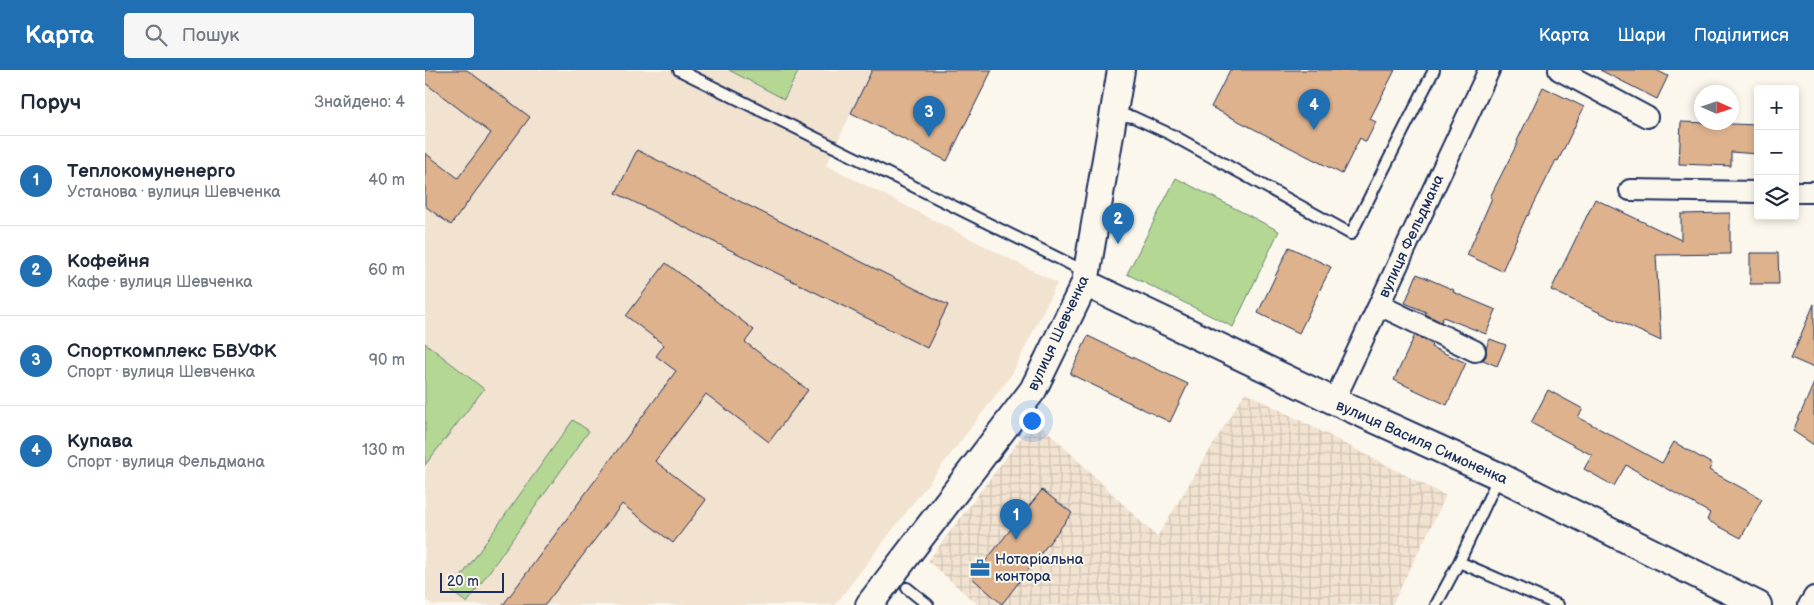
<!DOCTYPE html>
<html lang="uk">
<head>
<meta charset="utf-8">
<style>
	:root { --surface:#fff; --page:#f6f6f7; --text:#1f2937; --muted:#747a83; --line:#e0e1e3; --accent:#1f6fb2 }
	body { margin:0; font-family:"Balsamiq Sans",sans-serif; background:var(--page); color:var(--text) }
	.controls { position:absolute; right:15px; top:15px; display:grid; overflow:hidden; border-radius:5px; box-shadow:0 2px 8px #0003 }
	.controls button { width:45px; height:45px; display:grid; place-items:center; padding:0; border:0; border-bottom:1px solid var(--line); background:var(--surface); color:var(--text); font:25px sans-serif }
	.compass { position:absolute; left:1269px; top:15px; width:45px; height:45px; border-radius:50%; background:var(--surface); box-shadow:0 2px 8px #0003; rotate:93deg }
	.scale { position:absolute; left:15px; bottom:12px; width:64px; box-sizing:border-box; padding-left:5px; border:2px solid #1b2f5e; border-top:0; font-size:14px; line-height:18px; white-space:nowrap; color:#1b2f5e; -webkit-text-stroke:4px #fbf7ec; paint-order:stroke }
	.you { position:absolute; left:606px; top:350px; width:18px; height:18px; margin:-12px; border:4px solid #fff; border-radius:50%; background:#1a73e8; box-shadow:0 0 0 8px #1a73e833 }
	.badge { display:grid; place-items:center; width:32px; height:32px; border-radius:50%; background:var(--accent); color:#fff; font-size:16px; font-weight:700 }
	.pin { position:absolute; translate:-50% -41px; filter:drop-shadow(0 1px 2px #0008) }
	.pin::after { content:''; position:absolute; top:26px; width:18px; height:15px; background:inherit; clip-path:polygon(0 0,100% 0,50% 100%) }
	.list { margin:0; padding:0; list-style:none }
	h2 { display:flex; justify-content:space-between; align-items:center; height:65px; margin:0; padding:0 20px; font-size:21px }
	h2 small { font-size:16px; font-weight:400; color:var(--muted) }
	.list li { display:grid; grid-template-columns:32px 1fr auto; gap:15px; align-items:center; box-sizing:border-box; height:90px; padding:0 20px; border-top:1px solid var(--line) }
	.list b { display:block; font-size:19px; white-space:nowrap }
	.list p { margin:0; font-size:16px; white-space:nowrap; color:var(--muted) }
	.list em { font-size:16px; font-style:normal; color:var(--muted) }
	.icon { flex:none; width:28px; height:28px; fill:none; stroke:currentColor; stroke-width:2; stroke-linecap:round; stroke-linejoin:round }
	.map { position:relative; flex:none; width:1389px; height:535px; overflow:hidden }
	header { display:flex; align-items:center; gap:30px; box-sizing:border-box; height:70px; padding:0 25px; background:var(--accent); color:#fff }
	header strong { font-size:24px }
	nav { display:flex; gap:28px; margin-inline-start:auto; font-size:18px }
	.search { width:350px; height:45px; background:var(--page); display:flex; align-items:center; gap:12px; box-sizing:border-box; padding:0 18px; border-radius:5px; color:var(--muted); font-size:19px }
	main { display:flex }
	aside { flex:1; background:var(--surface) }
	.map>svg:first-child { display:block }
</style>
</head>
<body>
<header>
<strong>Карта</strong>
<div class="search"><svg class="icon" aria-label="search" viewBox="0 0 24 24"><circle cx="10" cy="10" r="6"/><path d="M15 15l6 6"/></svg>Пошук</div>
<nav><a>Карта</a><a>Шари</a><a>Поділитися</a></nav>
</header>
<main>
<aside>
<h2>Поруч<small>Знайдено: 4</small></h2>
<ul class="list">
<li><span class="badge">1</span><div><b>Теплокомуненерго</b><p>Установа · вулиця Шевченка</p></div><em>40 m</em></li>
<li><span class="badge">2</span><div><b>Кофейня</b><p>Кафе · вулиця Шевченка</p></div><em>60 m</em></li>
<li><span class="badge">3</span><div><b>Спорткомплекс БВУФК</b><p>Спорт · вулиця Шевченка</p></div><em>90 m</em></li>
<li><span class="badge">4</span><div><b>Купава</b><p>Спорт · вулиця Фельдмана</p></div><em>130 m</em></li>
</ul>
</aside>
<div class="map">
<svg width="1389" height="535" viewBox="0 0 1389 535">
	<defs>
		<pattern id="industrial-grid" width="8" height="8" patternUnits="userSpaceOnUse" patternTransform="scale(1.25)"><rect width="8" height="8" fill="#f2e2d0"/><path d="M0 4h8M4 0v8" fill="none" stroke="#cfc2b5"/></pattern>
	</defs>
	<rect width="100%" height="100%" fill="#fbf7ec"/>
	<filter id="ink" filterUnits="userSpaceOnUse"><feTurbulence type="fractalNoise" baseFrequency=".02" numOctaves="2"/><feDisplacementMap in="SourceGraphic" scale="10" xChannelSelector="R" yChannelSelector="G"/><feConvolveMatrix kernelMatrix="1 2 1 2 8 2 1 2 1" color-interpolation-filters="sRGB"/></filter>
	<g filter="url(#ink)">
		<path fill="#f2e2d0" d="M0 0H447L401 95 632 213 587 304 410 535H8L0 529Z"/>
		<path fill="url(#industrial-grid)" d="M820 322 1021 426 967 535H553L503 491 610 349 732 467Z"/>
		<path fill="#b4d893" stroke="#688478" d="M304 0H374L359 29Z
			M751 108 854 161 808 257 702 204Z
			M0 273 59 319 0 395Z
			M148 350 164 361 42 533 26 521Z"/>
		<path fill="#ddb28d" stroke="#1b2f5e" d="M0 0H42L105 47 26 155 0 136V83L33 108 66 63 0 13Z
			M447 0H567L522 91 426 43Z
			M805 0H970L945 49 951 52 941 72 935 68 917 104 786 37Z
			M1175 0H1231L1243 6 1232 29Z
			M1118 17 1159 37 1133 91 1131 90 1103 146 1102 145 1077 201 1042 185 1067 128 1065 127 1093 72 1092 71Z
			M1256 52 1333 55V84L1306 82V96L1254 94Z
			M212 80 523 235 502 278 191 123Z
			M1170 129 1256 170V144L1305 143V184L1231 185 1236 271 1126 220Z
			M864 177 906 197 874 263 833 243Z
			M1325 183H1353L1354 214H1325Z
			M241 193 329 260 320 272 383 320 344 372 281 324 230 391 281 430 248 473 197 434 120 535H78L251 301 231 286 239 275 201 246Z
			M992 204 1029 220 1028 222 1071 240 1061 264 1018 247 1016 252 1000 244 1001 242 980 233Z
			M1389 234V298L1366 288Z
			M990 265 1007 274 1006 277 1041 293 1022 335 969 310Z
			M663 266 763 314 745 352 645 304Z
			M1065 269 1081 275 1072 296 1058 290 1061 286V278Z
			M1389 313V375L1368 361Z
			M1123 320 1158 339 1153 347 1237 393 1249 372 1287 394 1284 400 1337 429 1316 468 1282 450 1285 443 1201 395 1189 416 1159 399 1167 385 1106 353Z
			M617 420 647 443 577 534 547 508Z"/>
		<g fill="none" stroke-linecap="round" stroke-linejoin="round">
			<defs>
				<path id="service" d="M254 0 661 202
					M689 44 708 47 747 65 926 164 1009 0
					M1034 492 1133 535
					M482 518 503 535
					M1011 535 1034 492 1074 406"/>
				<path id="minor" d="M1134 0 1222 47
					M1205 120 1333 122
					M1370 122H1389
					M954 235 1050 281
					M909 331 1064 0
					M1384 535 1389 527"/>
				<path id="tertiary" d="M660 213 909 331 1074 406 1333 535
					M444 535 608 320 660 213 696 0"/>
			</defs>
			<use href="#service" stroke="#1b2f5e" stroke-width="14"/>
			<use href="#minor" stroke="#1b2f5e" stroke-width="24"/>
			<use href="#tertiary" stroke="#1b2f5e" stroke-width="30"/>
			<use href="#service" stroke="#fbf7ec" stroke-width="10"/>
			<use href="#minor" stroke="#fbf7ec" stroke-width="20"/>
			<use href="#tertiary" stroke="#fbf7ec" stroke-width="26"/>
		</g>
	</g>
	<defs>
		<symbol id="office-bare" viewBox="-9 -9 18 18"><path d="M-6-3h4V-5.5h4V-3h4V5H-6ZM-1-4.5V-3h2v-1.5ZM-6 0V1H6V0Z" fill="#1f6fb2" stroke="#fbf7ec" stroke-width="2.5" paint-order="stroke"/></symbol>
	</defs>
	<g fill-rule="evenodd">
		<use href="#office-bare" x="541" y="484" width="28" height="28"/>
	</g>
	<g text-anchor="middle" stroke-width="4" stroke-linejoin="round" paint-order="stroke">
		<g font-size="15" fill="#1b2f5e" stroke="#fbf7ec">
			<text transform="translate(986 166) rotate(-65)" y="5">вулиця Фельдмана</text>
			<text transform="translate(633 263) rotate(-65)" y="5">вулиця Шевченка</text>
			<text transform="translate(997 372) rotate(24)" y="5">вулиця Василя Симоненка</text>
		</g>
		<g font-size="15" fill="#1b2f5e" stroke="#fbf7ec" text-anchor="start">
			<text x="570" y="494">Нотаріальна<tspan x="570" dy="17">контора</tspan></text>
		</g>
	</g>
</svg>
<div class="controls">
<button>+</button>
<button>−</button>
<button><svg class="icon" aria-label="layers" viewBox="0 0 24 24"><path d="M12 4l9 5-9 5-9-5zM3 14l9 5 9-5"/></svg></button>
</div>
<svg class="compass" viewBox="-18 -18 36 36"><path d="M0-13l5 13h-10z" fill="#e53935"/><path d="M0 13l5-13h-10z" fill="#747a83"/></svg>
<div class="scale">20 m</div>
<div class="you"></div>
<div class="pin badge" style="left:591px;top:470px">1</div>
<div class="pin badge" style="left:693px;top:174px">2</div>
<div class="pin badge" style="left:504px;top:67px">3</div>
<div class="pin badge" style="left:889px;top:60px">4</div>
</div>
</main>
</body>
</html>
